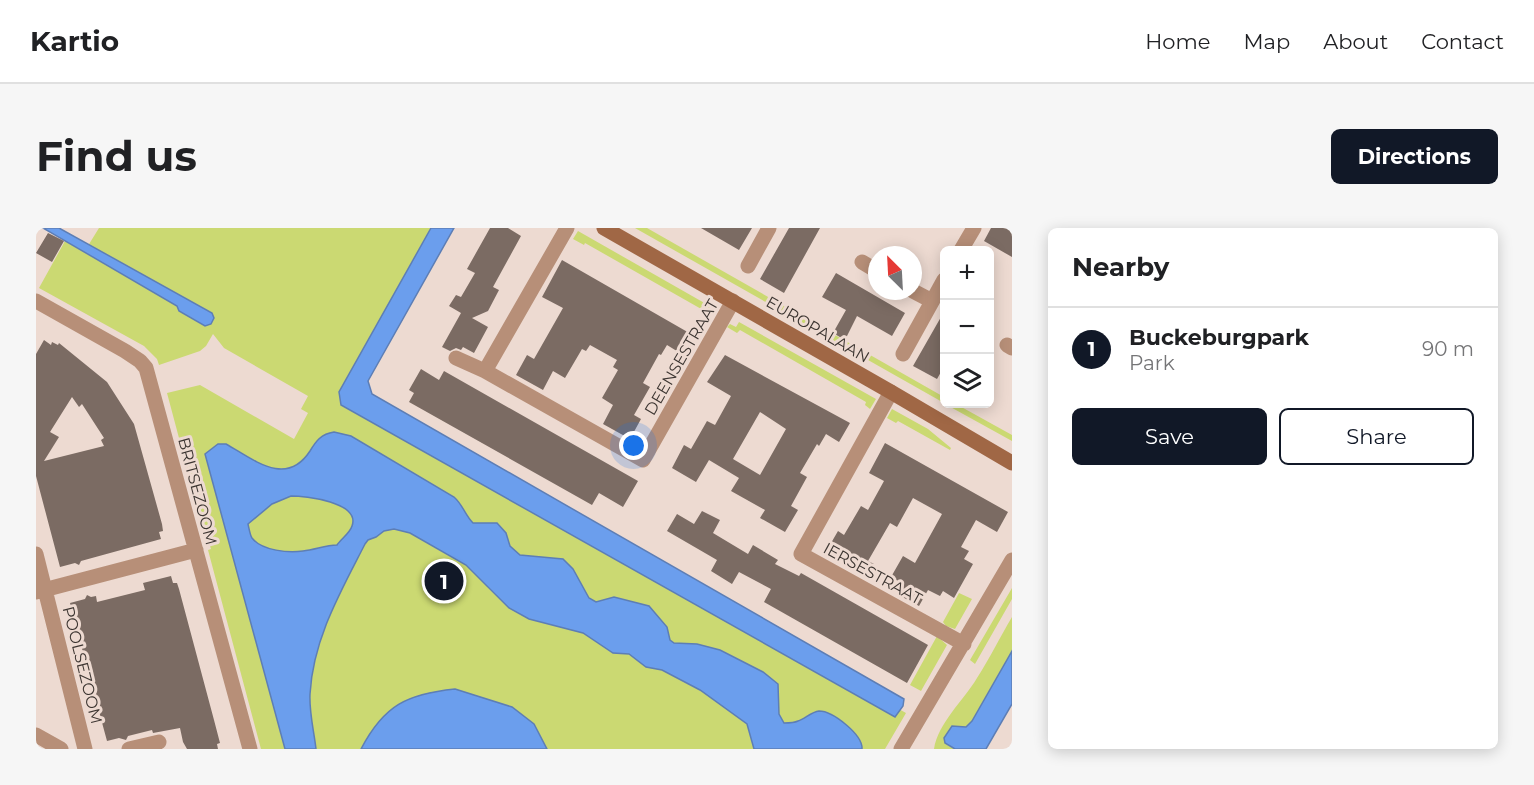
<!DOCTYPE html>
<html lang="en">
<head>
<meta charset="utf-8">
<style>
	:root { --surface:#fff; --page:#f6f6f6; --text:#202124; --muted:#757577; --line:#e0e0e0; --accent:#111827 }
	body { margin:0; font-family:Montserrat,sans-serif; background:var(--page); color:var(--text) }
	.controls { position:absolute; right:18px; top:18px; display:grid; overflow:hidden; border-radius:9px; box-shadow:0 3px 15px #0003 }
	.controls button { width:54px; height:54px; display:grid; place-items:center; padding:0; border:0; border-bottom:2px solid var(--line); background:var(--surface); color:var(--text); font:30px sans-serif }
	.compass { position:absolute; left:832px; top:18px; width:54px; height:54px; border-radius:50%; background:var(--surface); box-shadow:0 3px 15px #0003; rotate:336deg }
	.you { position:absolute; left:598px; top:218px; width:21px; height:21px; margin:-15px; border:4px solid #fff; border-radius:50%; background:#1a73e8; box-shadow:0 0 0 9px #1a73e833 }
	.badge { display:grid; place-items:center; width:39px; height:39px; border-radius:50%; background:var(--accent); color:#fff; font-size:20px; font-weight:700 }
	.pin { position:absolute; translate:-50% -50%; border:3px solid #fff; box-shadow:0 2px 6px #0006 }
	.list { margin:0; padding:0; list-style:none }
	h2 { display:flex; justify-content:space-between; align-items:center; height:78px; margin:0; padding:0 24px; font-size:26px }
	h2 small { font-size:20px; font-weight:400; color:var(--muted) }
	.list li { display:grid; grid-template-columns:39px 1fr auto; gap:18px; align-items:center; box-sizing:border-box; height:84px; padding:0 24px; border-top:2px solid var(--line) }
	.list b { display:block; font-size:22px; white-space:nowrap }
	.list p { margin:0; font-size:20px; white-space:nowrap; color:var(--muted) }
	.list em { font-size:20px; font-style:normal; color:var(--muted) }
	.actions { display:flex; gap:12px; padding:18px 24px }
	.actions a { flex:1; padding:14px 0; border:2px solid var(--accent); border-radius:9px; text-align:center; font-size:21px; color:var(--accent) }
	.actions .main { background:var(--accent); color:#fff }
	.icon { flex:none; width:33px; height:33px; fill:none; stroke:currentColor; stroke-width:2; stroke-linecap:round; stroke-linejoin:round }
	.map { position:relative; flex:none; width:976px; height:521px; overflow:hidden; border-radius:9px }
	header { display:flex; align-items:center; gap:36px; box-sizing:border-box; height:84px; padding:0 30px; background:var(--surface); border-bottom:2px solid var(--line) }
	header strong { font-size:28px }
	nav { display:flex; gap:33px; margin-inline-start:auto; font-size:21px }
	.intro { display:flex; align-items:center; justify-content:space-between; box-sizing:border-box; height:144px; padding:0 36px }
	h1 { margin:0; font-size:42px }
	.button { padding:15px 27px; border-radius:9px; background:var(--accent); color:#fff; font-size:21px; font-weight:700 }
	main { display:flex; gap:36px; padding:0 36px }
	aside { flex:1; background:var(--surface); border-radius:9px; box-shadow:0 3px 15px #0003 }
	.map>svg:first-child { display:block }
</style>
</head>
<body>
<header>
<strong>Kartio</strong>
<nav><a>Home</a><a>Map</a><a>About</a><a>Contact</a></nav>
</header>
<div class="intro"><h1>Find us</h1><a class="button">Directions</a></div>
<main>
<div class="map">
<svg width="976" height="521" viewBox="0 0 976 521">
	<rect width="100%" height="100%" fill="#eddad1"/>
	<path fill="#cbd972" d="M63 0H395L303 164 304 170 870 485 849 521H225L172 322 175 321 173 315H171L131 165 164 157 258 211 272 185 265 181 272 168 188 120 177 106 170 118 164 123 123 137 121 131 108 118 3 60 29 13 141 78 143 83 170 97 50 21Z
		M599 0H611L908 169V175Z
		M542 3 679 81 674 89 666 85 667 82 549 15 548 17 537 11Z
		M703 94 840 171 834 181 829 177 830 174 704 102 701 105 691 99 694 96 700 99Z
		M909 176H920L976 207V213Z
		M856 181 892 201 915 220 914 222 862 193 860 195 851 190Z
		M976 360V371L939 436 934 432Z
		M923 365 936 371 919 401 910 398 907 394Z
		M976 389V423L936 493 930 499 916 498 909 515 919 521H898C902 495 928 472 941 450 954 430 964 409 976 389Z
		M901 408 911 417 885 463 874 457Z"/>
	<path fill="#6b9eed" stroke="#5d7eb5" stroke-width="1.5" fill-rule="evenodd" d="M7 0H23L176 85 178 90 175 96 169 98 143 83 141 78Z
		M395 0H418L332 153 336 166 868 471 867 478 859 489 305 177 303 164Z
		M298 204 315 208 418 269C427 277 429 287 437 295H461L470 305 474 318 484 327 527 331 537 341 553 370 560 374 578 369 613 378 631 399 634 412 638 415 661 416 684 422 727 444 742 456 743 486 748 495C752 495 758 495 762 493 769 491 775 484 783 483 797 483 827 507 826 521H718L711 496 664 462 626 442 610 439 593 426 577 425 547 405 493 391 473 380 430 337 374 305 358 301 348 303 340 309 332 312 329 316C305 363 277 411 274 466 273 484 278 503 280 521H249L169 226 182 216H190C217 231 250 260 274 223 280 213 285 206 298 204ZM255 268C269 268 325 274 316 298 314 305 305 311 301 317 289 317 279 322 267 323 253 325 226 323 216 310 214 307 213 300 212 296L236 276Z
		M976 423V476L950 521H919L909 515 908 510 916 498 930 499 936 493Z
		M419 461 476 479 498 496 511 521H325C348 477 371 466 419 461Z"/>
	<path fill="#7b6b63" fill-rule="evenodd" d="M454 0H472L485 8 457 59 463 62 452 83 436 90 452 99 438 125 427 119 425 122 420 120 414 123 406 119 425 85 413 78 420 67 425 69 439 45 431 41Z
		M665 0H716L703 22Z
		M753 0H784L748 65 724 51Z
		M955 0H976V29L948 13Z
		M12 5 28 13 16 34 0 25Z
		M526 32 655 106 644 125 631 117 625 127 623 126 607 155 614 159 598 187 605 191 594 211 567 196 577 177 566 170 582 142 577 139 581 132 554 117 550 123 546 121 529 150 517 143 507 162 480 147 491 127 498 131 527 80 506 69Z
		M800 45 869 85 856 108 821 88 809 112 797 105 810 82 786 69Z
		M909 82V137L901 151 877 138Z
		M8 112 15 117 16 114 22 117 23 115 71 154 98 196 126 296 127 303 123 304 125 311 45 333 43 337 39 335 24 339 0 248V126ZM36 169 43 179 46 176 68 210 65 212 68 218 8 233 23 209 14 204Z
		M689 127 814 195 803 214 790 206 783 218 781 216 764 245 771 249 755 278 762 282 749 304 724 290 729 282 695 263 703 250 673 232 660 254 636 240 648 217 655 221 671 193 679 197 695 168 671 154ZM724 184 750 201 724 247 697 231Z
		M385 141 403 152 408 143 602 253 587 279 563 265 556 277 373 174 378 165 373 162Z
		M849 215 972 284 961 304 940 292 925 319 933 323 928 331 937 336 918 370 907 363 904 368 892 362 883 378 861 366 867 356 855 349 867 328 879 335 906 286 877 270 861 299 854 295 832 333 838 336 830 349 812 338 814 335 791 322 802 303 808 307 825 278 832 282 848 253 833 245Z
		M666 283 684 292 677 305 712 326 717 317 742 332 739 336 763 348 765 345 892 417 871 455 728 374 735 361 703 344 696 356 675 343 681 332 631 303 641 286 658 296Z
		M135 348 137 355H141L143 361 178 492 184 515 181 516 182 521H151L147 514 144 500 117 505 116 502 92 508 90 512 83 510 71 513 42 406 34 375 49 371 51 367 55 369 60 368 61 374 109 362 107 355Z"/>
	<g fill="none" stroke-linecap="round" stroke-linejoin="round">
		<path stroke="#b78f78" stroke-width="15" d="M531 0 449 143 607 232 697 73
			M925 22 938 0
			M826 34 841 43
			M712 38 733 0
			M877 63 896 73
			M0 73 89 123 104 133 110 140 214 521
			M971 117 976 120
			M867 126 908 52
			M420 130 449 143
			M855 164 765 326 928 416
			M0 326 49 521
			M0 364 160 322
			M0 507 25 521
			M93 521 123 514
			M865 521 976 332"/>
		<path stroke="#a06745" stroke-width="15" d="M568 0 855 164 976 235"/>
	</g>
	<g text-anchor="middle" stroke-width="6" stroke-linejoin="round" paint-order="stroke">
		<g font-size="16" fill="#3c3531" stroke="#eddad1">
			<text transform="translate(782 101) rotate(30)" y="6">EUROPALAAN</text>
			<text transform="translate(645 129) rotate(-60)" y="6">DEENSESTRAAT</text>
			<text transform="translate(162 263) rotate(75)" y="6">BRITSEZOOM</text>
			<text transform="translate(837 345) rotate(29)" y="6">IERSESTRAAT</text>
			<text transform="translate(47 437) rotate(76)" y="6">POOLSEZOOM</text>
		</g>
	</g>
</svg>
<div class="controls">
<button>+</button>
<button>−</button>
<button><svg class="icon" aria-label="layers" viewBox="0 0 24 24"><path d="M12 4l9 5-9 5-9-5zM3 14l9 5 9-5"/></svg></button>
</div>
<svg class="compass" viewBox="-18 -18 36 36"><path d="M0-13l5 13h-10z" fill="#e53935"/><path d="M0 13l5-13h-10z" fill="#757577"/></svg>
<div class="you"></div>
<div class="pin badge" style="left:408px;top:353px">1</div>
</div>
<aside>
<h2>Nearby<small></small></h2>
<ul class="list">
<li><span class="badge">1</span><div><b>Buckeburgpark</b><p>Park</p></div><em>90 m</em></li>
</ul>
<div class="actions"><a class="main">Save</a><a>Share</a></div>
</aside>
</main>
</body>
</html>
